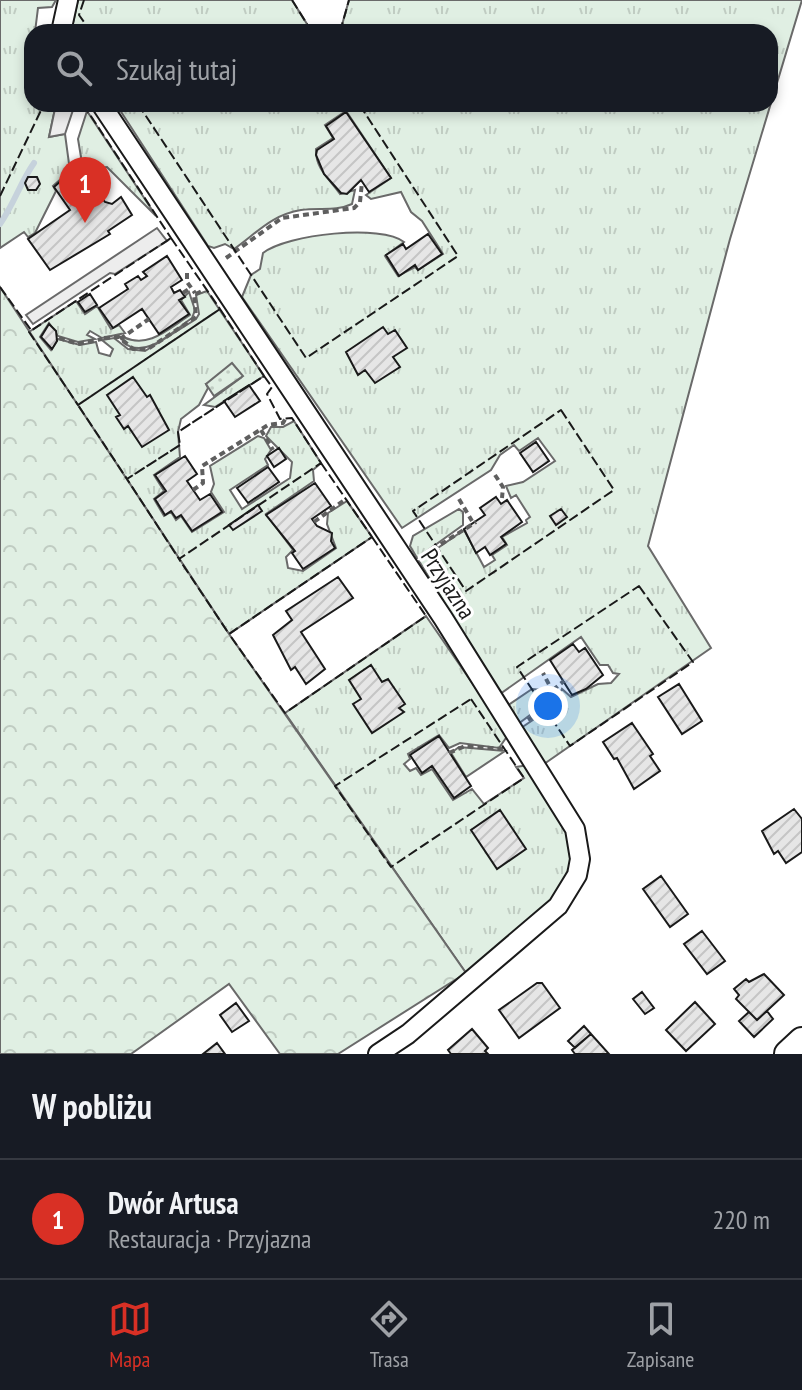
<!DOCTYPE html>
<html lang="pl">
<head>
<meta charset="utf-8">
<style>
	:root { --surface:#171b24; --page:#20242c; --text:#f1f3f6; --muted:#9ea1a6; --line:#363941; --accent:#d93025 }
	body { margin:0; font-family:"PT Sans Narrow",sans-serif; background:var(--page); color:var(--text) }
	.you { position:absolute; left:548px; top:706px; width:28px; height:28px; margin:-20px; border:6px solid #fff; border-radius:50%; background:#1a73e8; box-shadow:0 0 0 12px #1a73e833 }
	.badge { display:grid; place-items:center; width:52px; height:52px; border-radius:50%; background:var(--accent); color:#fff; font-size:26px; font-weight:700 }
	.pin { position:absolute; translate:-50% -66px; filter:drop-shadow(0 2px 4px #0008) }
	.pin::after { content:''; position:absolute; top:42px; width:28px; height:24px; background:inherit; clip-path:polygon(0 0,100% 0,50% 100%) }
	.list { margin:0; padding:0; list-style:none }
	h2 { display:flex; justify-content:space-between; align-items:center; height:104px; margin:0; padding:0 32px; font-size:34px }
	h2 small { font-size:26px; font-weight:400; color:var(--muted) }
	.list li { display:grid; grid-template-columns:52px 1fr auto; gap:24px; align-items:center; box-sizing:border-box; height:120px; padding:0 32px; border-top:2px solid var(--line) }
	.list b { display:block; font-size:30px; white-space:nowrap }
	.list p { margin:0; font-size:26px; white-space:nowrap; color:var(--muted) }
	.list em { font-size:26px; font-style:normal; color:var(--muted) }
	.icon { flex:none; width:44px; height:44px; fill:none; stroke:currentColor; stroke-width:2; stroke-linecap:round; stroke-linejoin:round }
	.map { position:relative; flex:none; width:802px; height:1054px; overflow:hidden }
	.search { position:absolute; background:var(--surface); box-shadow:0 4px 12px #0003; left:24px; right:24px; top:24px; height:88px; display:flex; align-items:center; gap:20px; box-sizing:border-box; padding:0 28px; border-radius:24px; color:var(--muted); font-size:30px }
	.sheet { height:224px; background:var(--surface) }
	nav { display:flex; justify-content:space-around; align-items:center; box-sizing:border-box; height:112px; border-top:2px solid var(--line); background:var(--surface); font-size:22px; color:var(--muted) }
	nav a { display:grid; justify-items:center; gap:4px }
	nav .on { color:var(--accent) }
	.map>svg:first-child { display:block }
</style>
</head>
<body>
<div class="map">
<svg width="802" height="1054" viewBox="0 0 802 1054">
	<defs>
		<pattern id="grass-tufts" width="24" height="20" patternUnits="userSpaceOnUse" patternTransform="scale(2)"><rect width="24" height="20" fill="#e0efe3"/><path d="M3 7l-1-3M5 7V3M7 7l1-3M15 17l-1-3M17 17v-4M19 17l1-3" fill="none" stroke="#c0ccc2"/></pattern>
		<pattern id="forest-crowns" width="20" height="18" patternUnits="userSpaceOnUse" patternTransform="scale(2)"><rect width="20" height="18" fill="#e0efe3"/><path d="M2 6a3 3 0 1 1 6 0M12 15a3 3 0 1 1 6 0" fill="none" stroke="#c0ccc2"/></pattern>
		<pattern id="park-dots" width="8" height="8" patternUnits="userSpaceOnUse" patternTransform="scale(2)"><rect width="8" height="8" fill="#e0efe3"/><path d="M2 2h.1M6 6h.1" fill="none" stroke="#c0ccc2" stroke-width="1.8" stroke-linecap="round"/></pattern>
		<pattern id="building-hatch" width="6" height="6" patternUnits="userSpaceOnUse" patternTransform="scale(2)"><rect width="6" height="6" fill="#e6e6e6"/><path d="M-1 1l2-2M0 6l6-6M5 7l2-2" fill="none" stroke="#c5c5c5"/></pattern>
	</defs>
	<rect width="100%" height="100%" fill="#fff"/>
	<path fill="url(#grass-tufts)" stroke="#6a6a6a" stroke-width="2" d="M0 0H56L52 7 38 8 35 32H32V104H56L49 137 65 134 70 171 53 186 56 191 35 233 28 237 24 232 0 248Z
		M78 0H292L312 32H71Z
		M349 0H802L730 239 648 546 711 648 544 764 521 728 555 705 562 689 571 697 598 684 611 683 619 674 613 673 608 665H600L581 637 500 694 419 561 464 530 484 567 495 560 492 555 507 545 502 537 527 523 526 520 530 517 516 495 511 498 506 486 523 482 555 461 538 438 519 451 514 445 500 455 491 470 402 528 242 297 251 275 260 269 263 253C287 234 382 224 404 242L385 256 398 276 415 267 418 270 443 254 422 221 411 212 401 192 371 199 366 195 391 178 346 111 325 125 333 138 316 149C315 169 330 179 340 194L355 190 352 204C335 212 319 207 301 210 271 215 257 233 234 249L225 244 214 248 208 246 116 104H770V32H340Z
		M87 111 156 216 107 167 94 169 82 163 78 139Z
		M207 291 264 376 215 407 204 405 242 377 206 384 208 388 199 405 181 419 178 432 180 457 154 475 164 491 154 499 164 516 171 512 176 520 181 516 192 532 224 512 211 492 214 484 210 466 258 436 264 438 271 450 265 459 268 465 230 490 242 509 290 478 292 462 266 436 271 427H283L294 421 321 463 313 470 314 481 266 514 293 550 286 557 288 568 303 571 336 548 327 524 328 513 347 501 372 537 229 634 29 332 76 301 85 314 97 306 111 329 119 325 125 333 102 338 90 331 87 335 95 339 78 342 58 336 49 323 40 337 51 350 58 339 80 345 96 342 99 353 110 356 113 349 102 340 114 338 128 349 145 351 196 319 199 314 196 295Z
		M189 292 195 310 192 318C173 331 145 361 123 342V337C149 349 168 329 190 315L181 300Z
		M459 509 463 512V525L417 558 410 546 413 536Z
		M426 616 508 735 499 748 460 743 449 748 439 735 408 754 410 759 404 764 410 771 416 768 421 775 432 769 453 800 472 789 484 804 524 778 516 767 528 765C543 787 564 814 571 840 586 894 501 944 466 973L285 713Z
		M532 689 542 690 546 703 518 724 507 706Z
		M459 747 505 751 466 777 451 753Z"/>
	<path fill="url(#forest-crowns)" stroke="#6a6a6a" stroke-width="2" d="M0 287 229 634 466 973 338 1054H280L229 984 131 1054H0Z"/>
	<path fill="url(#park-dots)" stroke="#6a6a6a" stroke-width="2" d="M232 363 243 376 214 396 206 384Z"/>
	<path fill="#ededed" stroke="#6a6a6a" stroke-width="2" d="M56 104H75L65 134 49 137Z
		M157 228 167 241 115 274 110 273 33 324 26 315Z"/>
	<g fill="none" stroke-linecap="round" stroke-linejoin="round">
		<path stroke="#c6d2dc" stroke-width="6" d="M0 224C14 204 20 183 34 163"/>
	</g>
	<path fill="url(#building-hatch)" stroke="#1a1a1a" stroke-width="2" d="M346 112 391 178 369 192 361 180 347 194 341 193 324 174 316 155 317 150 334 139 326 126Z
		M90 170 106 173 102 198 105 202 112 204 121 197 132 215 108 231 110 234 50 270 28 239 70 210 54 187 70 173 86 198Z
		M28 177H37L40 184 36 190H28L25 183Z
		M428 234 442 254 418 270 415 265 399 276 386 255 403 244 406 249Z
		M167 256 182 280 171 287 174 293 180 290 185 297 179 300 189 314 159 334 142 309 113 328 99 308 128 289 125 284 138 276 141 280 147 276 143 272Z
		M90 294 97 305 85 312 78 302Z
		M49 324 56 331 57 341 52 349 41 337Z
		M383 327 388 334 395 330 407 348 393 357 400 367 375 383 365 370 358 375 346 352Z
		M133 377 147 397 150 395 169 430 142 447 128 426 124 429 116 417 120 415 107 395Z
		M249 385 260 401 235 417 224 401Z
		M536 442 549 461 533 472 520 453Z
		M279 448 286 459 274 467 267 456Z
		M185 456 197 474 187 481 200 500 210 494 222 512 192 531 181 515 176 518 171 511 165 515 155 499 166 491 155 475Z
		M268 467 279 482 248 503 237 488Z
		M315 483 331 506 312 519 317 526 332 533 331 541 335 548 303 569 292 553 295 551 266 515Z
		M496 497 501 504 507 500 522 522 501 537 506 544 490 555 485 547 476 553 464 529 485 515 480 508Z
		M258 505 262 511 233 530 229 525Z
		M561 509 567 517 556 525 550 516Z
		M338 577 353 598 301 632 325 669 306 684 295 667 291 670 273 635 292 620 286 611Z
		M573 644 579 652 585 648 603 675 586 689 572 695 550 660Z
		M371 665 382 682 388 679 405 704 399 708 404 712 372 733 353 704 361 699 349 680Z
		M679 684 702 721 682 734 658 697Z
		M632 723 653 754 650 756 660 771 634 789 617 758 614 759 603 742Z
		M439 736 471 786 454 798 432 766 422 773 410 755Z
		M794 809 802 819V852L786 863 778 851 774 854 762 831Z
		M500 810 526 849 497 869 471 830Z
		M661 876 688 914 670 927 643 889Z
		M702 931 725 961 707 974 684 944Z
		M764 974 784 995 757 1020 736 999 739 995 734 989 746 979 749 982Z
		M537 983H542L560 1008 519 1038 499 1010Z
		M642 992 654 1008 645 1014 633 999Z
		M695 1002 715 1024 686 1051 666 1030Z
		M236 1003 249 1021 232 1032 220 1015Z
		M767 1011 773 1019 754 1037 739 1021 749 1012 757 1020Z
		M584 1026 591 1034 575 1048 568 1041Z
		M472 1029 488 1048 485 1051 488 1054H451L448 1050Z
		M591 1034 609 1054H575L572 1050Z
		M217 1043 225 1054H203Z"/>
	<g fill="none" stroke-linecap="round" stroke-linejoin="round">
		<defs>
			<path id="street" d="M61 32 68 0
				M101 104 443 618 575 829 580 859 577 875 558 906 408 1034 378 1054"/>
			<path id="secondary" d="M788 1054 802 1041"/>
		</defs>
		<use href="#street" stroke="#1a1a1a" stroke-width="22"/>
		<use href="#secondary" stroke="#1a1a1a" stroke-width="30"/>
		<path stroke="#5f5f5f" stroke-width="4" stroke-dasharray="6 4" stroke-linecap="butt" d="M196 104 198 112
			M226 258 282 218 354 208 360 202 362 182
			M187 273V282L195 293
			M183 293 190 288
			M59 338 78 344 102 339
			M104 338 119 337 133 349H148L196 317 194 295 204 290
			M120 339 149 319
			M261 430 273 450
			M495 475 503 487 502 498
			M193 490 203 483 202 466 268 425 283 423 287 416
			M459 499 472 521
			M314 522 343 501
			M424 555 476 522
			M553 690 564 681
			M528 720 548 706 555 696 543 673
			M449 753 465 746 503 749"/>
		<use href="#street" stroke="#fff" stroke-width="18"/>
		<use href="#secondary" stroke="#fff" stroke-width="26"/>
		<path stroke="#1a1a1a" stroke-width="2" stroke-dasharray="10 4" stroke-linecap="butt" d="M84 0 79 15 91 32
			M292 0 312 32
			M340 32 349 0
			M83 104 171 238 168 240
			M138 104 306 358 458 256 359 104
			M0 196 44 104
			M171 238 220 309 78 405 29 332Z
			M0 287 31 330
			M220 309 264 376 178 432 180 445 127 479 78 405Z
			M264 376 272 387 267 394 280 419 292 418 321 463 179 559 127 479 180 445 178 432Z
			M561 410 614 490 466 591 413 511Z
			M321 463 372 537 229 634 179 559Z
			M372 537 426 616 285 713 229 634Z
			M639 586 693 662 570 746 517 667Z
			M471 699 524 778 391 867 335 786Z"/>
	</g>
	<g text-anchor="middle" stroke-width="6" stroke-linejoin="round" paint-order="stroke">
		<g font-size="24" fill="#1a1a1a" stroke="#fff">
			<text transform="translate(448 584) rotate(57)" y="8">Przyjazna</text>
		</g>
	</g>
</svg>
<div class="you"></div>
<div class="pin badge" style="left:85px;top:223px">1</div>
<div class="search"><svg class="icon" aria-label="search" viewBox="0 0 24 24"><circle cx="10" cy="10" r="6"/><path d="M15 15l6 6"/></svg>Szukaj tutaj</div>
</div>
<section class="sheet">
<h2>W pobliżu<small></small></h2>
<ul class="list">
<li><span class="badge">1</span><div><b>Dwór Artusa</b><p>Restauracja · Przyjazna</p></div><em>220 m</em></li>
</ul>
</section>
<nav>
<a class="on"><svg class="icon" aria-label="map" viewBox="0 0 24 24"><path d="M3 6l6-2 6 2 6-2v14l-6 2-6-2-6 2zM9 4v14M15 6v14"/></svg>Mapa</a>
<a><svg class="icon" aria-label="directions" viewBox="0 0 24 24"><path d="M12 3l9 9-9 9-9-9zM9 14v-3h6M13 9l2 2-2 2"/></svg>Trasa</a>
<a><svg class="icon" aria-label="saved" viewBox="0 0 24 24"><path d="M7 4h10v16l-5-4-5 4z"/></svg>Zapisane</a>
</nav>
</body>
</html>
